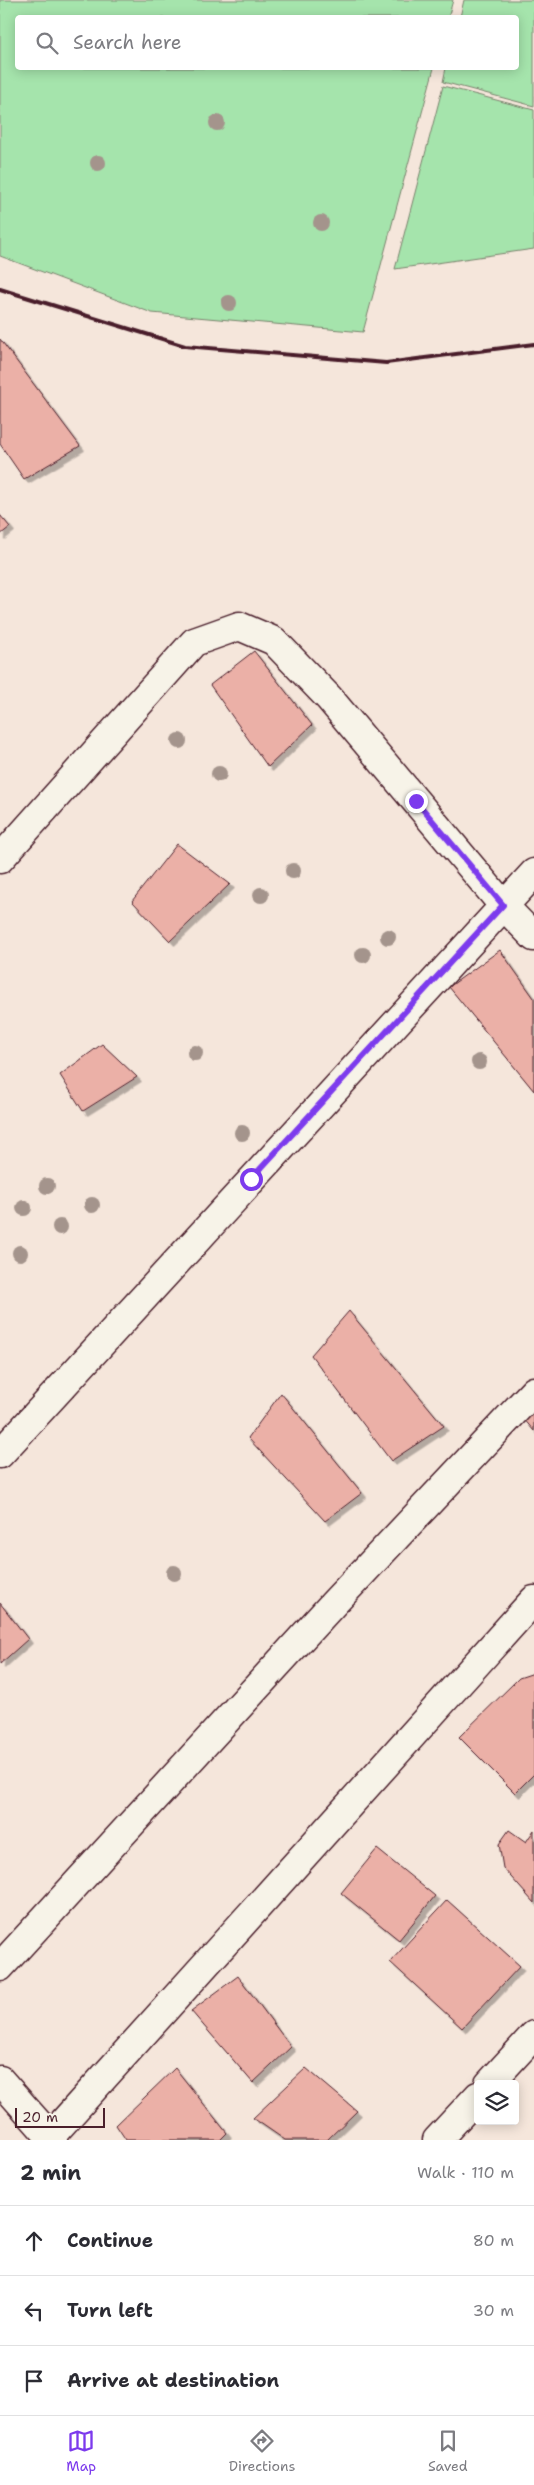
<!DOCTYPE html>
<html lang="en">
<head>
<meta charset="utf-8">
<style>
	:root { --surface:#fff; --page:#f2f2f3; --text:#2b2b33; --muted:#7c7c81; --line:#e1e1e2; --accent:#7c3aed }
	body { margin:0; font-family:"Shantell Sans",sans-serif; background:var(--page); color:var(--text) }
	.controls { position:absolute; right:15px; bottom:15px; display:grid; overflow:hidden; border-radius:5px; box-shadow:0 2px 12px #0003 }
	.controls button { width:45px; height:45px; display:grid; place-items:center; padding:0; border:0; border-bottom:1px solid var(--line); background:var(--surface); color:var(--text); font:25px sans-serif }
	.scale { position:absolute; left:15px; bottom:12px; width:90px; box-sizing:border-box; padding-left:5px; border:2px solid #4a1f2b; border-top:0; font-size:14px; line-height:18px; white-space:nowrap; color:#4a1f2b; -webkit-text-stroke:4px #f7f3e8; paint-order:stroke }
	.stop { position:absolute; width:15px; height:15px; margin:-11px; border:4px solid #7c3aed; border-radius:50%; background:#fff }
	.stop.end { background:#7c3aed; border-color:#fff; box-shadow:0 1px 5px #0008 }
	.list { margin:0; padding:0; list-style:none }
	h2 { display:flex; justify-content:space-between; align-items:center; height:65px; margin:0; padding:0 20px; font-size:21px }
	h2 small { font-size:16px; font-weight:400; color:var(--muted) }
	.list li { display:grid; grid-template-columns:32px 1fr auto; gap:15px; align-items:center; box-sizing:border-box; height:70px; padding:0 20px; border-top:1px solid var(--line) }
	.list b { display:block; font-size:19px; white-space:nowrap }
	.list em { font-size:16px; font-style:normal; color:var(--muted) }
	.icon { flex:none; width:28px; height:28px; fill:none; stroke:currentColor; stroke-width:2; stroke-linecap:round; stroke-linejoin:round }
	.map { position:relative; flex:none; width:534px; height:2140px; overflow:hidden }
	.search { position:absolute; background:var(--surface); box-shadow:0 2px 12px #0003; left:15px; right:15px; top:15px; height:55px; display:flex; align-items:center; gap:12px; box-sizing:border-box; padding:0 18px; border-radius:5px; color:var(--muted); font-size:19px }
	.sheet { height:275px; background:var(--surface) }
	nav { display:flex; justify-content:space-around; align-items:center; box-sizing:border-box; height:70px; border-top:1px solid var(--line); background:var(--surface); font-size:14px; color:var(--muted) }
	nav a { display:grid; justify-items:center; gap:2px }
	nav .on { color:var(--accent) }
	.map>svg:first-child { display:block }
</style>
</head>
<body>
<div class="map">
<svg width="534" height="2140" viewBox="0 0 534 2140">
	<defs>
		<filter id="shadow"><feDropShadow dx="4.5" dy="4.5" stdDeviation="0" flood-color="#0004"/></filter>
	</defs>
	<rect width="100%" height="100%" fill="#f5e6db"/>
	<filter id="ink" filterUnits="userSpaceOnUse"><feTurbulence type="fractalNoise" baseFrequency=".02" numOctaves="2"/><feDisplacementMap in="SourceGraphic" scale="10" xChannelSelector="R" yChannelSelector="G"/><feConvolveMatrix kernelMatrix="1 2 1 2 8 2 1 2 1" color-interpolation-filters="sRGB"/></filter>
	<g filter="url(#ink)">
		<path fill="#a5e4ac" stroke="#78826c" d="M0 0H453L448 18H18V68H434L363 332 152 313 0 256Z
			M464 0H534V106L443 82 446 68H516V18L460 17Z
			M443 86 534 110V249L395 269Z"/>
		<path fill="#ebb0a7" stroke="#4a1f2b" filter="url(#shadow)" d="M0 339 80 446 24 479 0 444Z
			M0 515 10 527 0 535Z
			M254 651 312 725 268 767 210 685Z
			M177 844 230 884 170 941 132 901Z
			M500 950 534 998V1091L449 987Z
			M102 1044 137 1077 83 1111 60 1075Z
			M349 1311 444 1426 391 1461 311 1355Z
			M281 1393 362 1493 325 1521 248 1438Z
			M534 1405V1431L523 1418Z
			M0 1603 28 1639 0 1664Z
			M534 1673V1774L515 1793 459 1737 519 1678Z
			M509 1830 526 1842 534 1830V1903L503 1868 499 1844Z
			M377 1849 435 1896 399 1940 341 1893Z
			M447 1900 520 1966 462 2028 390 1962Z
			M238 1976 291 2047 253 2083 191 2011Z
			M175 2068 227 2133 220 2140H126L116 2125Z
			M306 2068 357 2111 327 2140H285L253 2118Z"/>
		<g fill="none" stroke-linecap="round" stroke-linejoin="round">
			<defs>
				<path id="street" d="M0 859 194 642 239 626 274 641 329 698 503 905 534 937
					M0 1454 534 873
					M0 1967 333 1604 534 1391
					M0 2080 53 2140
					M489 2084 534 2035
					M50 2137 534 1600
					M437 2140 478 2096"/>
			</defs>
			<use href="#street" stroke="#4a1f2b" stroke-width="31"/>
			<use href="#street" stroke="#f7f3e8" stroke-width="28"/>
			<path stroke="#4a1f2b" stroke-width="4" d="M0 289 185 346 386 363 534 344"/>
		</g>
		<g fill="#a4948c">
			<circle cx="217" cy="123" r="8"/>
			<circle cx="98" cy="163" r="8"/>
			<circle cx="321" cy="223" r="8"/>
			<circle cx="229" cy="303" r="8"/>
			<circle cx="179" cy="741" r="8"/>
			<circle cx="219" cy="774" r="8"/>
			<circle cx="293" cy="871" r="8"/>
			<circle cx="261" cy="895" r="8"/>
			<circle cx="388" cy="937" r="8"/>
			<circle cx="363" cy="955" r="8"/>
			<circle cx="195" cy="1053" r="8"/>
			<circle cx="479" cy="1062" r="8"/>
			<circle cx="242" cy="1133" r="8"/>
			<circle cx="47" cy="1186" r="8"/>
			<circle cx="92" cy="1205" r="8"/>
			<circle cx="24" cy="1208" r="8"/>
			<circle cx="60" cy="1227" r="8"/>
			<circle cx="20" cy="1253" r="8"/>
			<circle cx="174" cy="1573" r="8"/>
		</g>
	</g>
	<g fill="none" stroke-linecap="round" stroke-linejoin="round" filter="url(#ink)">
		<path stroke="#7c3aed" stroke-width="6" d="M251 1179 503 905 416 801"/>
	</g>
</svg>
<div class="controls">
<button><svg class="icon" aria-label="layers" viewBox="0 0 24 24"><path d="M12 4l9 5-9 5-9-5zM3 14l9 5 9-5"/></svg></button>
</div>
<div class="scale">20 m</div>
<div class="stop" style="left:251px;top:1179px"></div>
<div class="stop end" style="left:416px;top:801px"></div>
<div class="search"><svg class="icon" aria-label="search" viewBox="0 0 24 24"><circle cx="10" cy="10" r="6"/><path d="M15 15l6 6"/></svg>Search here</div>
</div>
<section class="sheet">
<h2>2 min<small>Walk · 110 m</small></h2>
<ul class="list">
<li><svg class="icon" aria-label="ahead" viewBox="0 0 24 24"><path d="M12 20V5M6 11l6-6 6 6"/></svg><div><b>Continue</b></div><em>80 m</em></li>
<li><svg class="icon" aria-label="left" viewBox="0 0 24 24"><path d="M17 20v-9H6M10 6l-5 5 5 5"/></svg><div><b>Turn left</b></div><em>30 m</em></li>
<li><svg class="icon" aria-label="arrive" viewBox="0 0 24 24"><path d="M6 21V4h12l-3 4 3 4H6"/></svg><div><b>Arrive at destination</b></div></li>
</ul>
</section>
<nav>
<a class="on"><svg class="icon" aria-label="map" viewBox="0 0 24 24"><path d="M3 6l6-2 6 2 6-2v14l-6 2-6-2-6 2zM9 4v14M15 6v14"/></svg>Map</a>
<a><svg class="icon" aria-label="directions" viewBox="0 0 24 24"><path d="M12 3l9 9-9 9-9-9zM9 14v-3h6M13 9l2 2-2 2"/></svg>Directions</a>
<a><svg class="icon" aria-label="saved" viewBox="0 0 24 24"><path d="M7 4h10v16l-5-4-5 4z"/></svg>Saved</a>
</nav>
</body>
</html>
